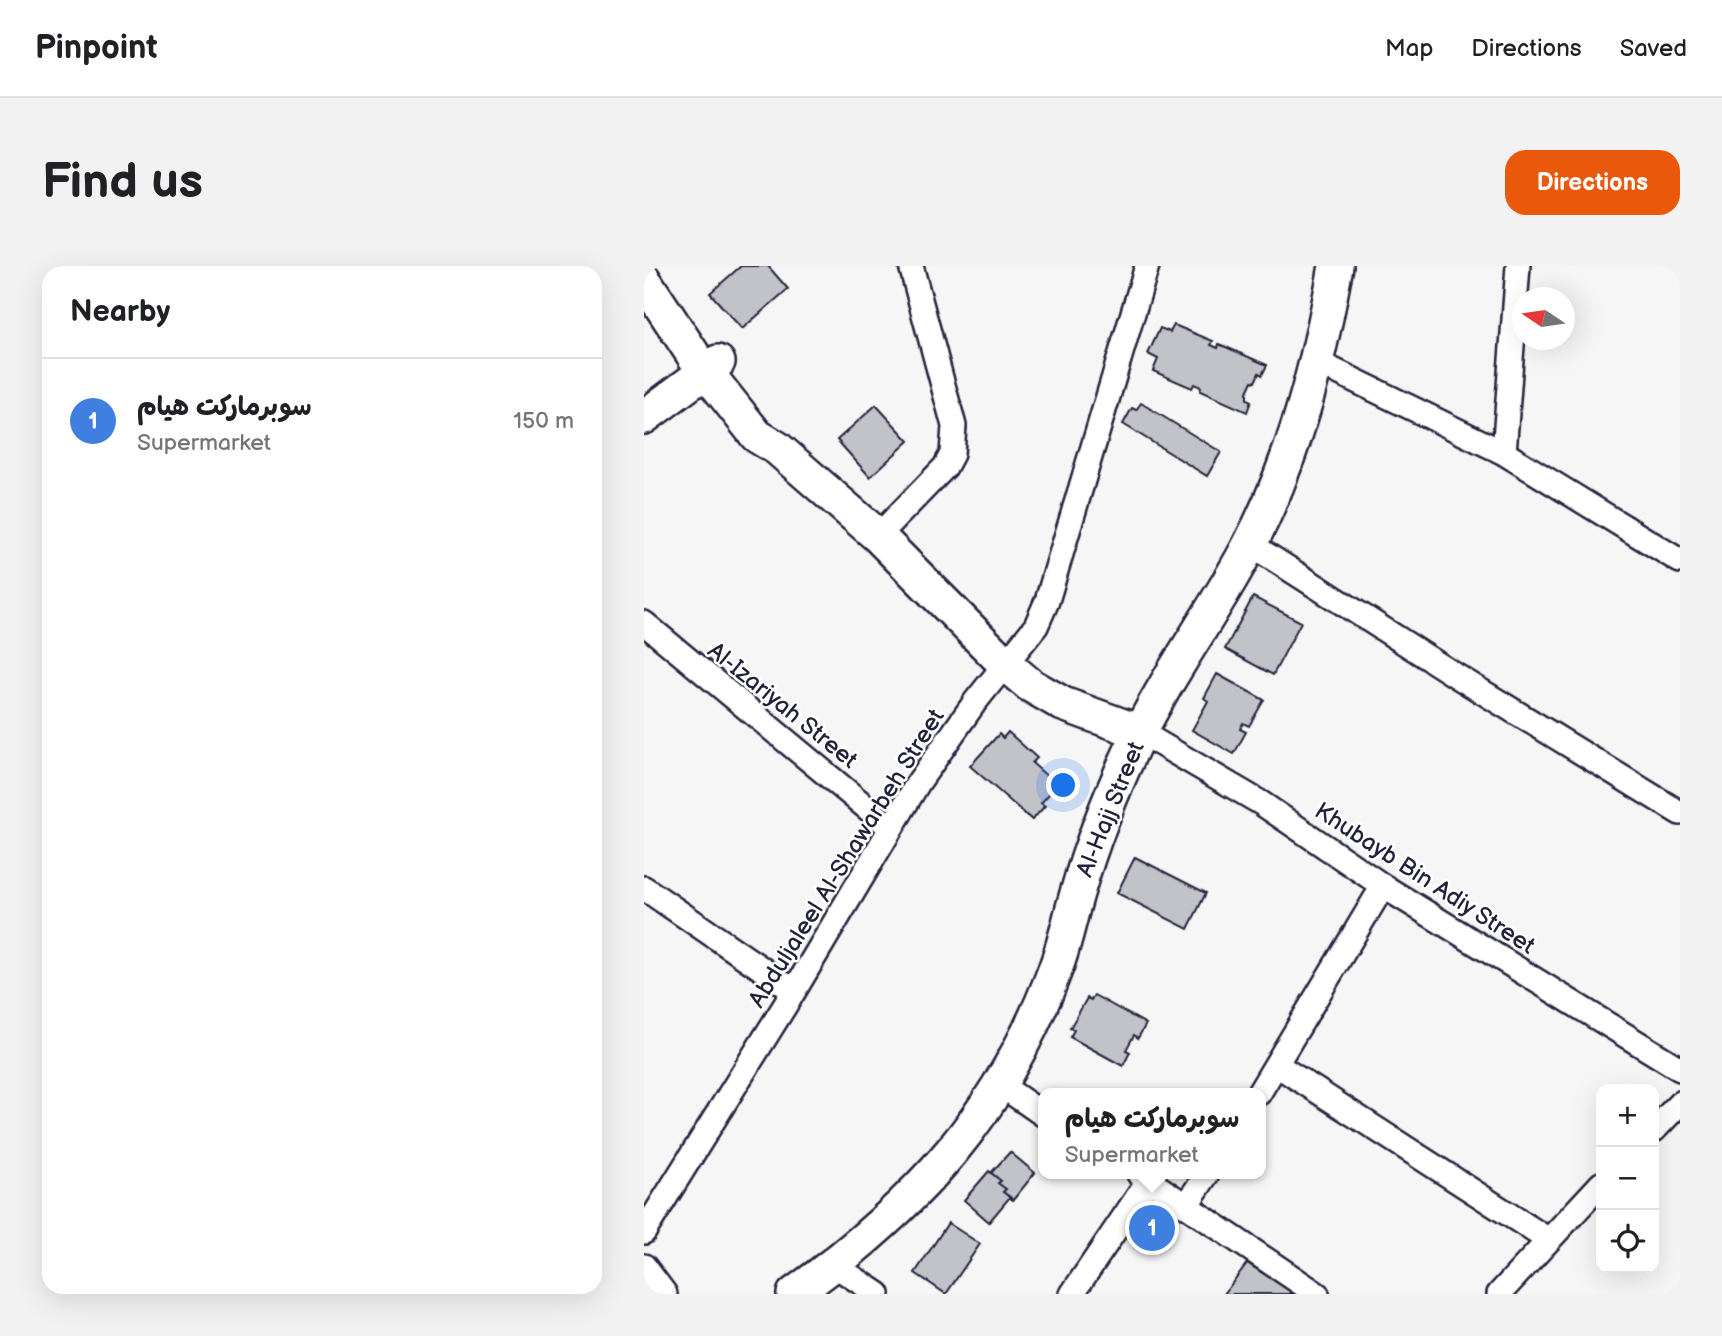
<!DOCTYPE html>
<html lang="en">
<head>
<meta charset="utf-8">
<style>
	:root { --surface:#fff; --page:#f2f2f2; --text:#202124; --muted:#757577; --line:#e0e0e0; --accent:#ea580c }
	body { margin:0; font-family:"Balsamiq Sans","Playpen Sans Arabic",sans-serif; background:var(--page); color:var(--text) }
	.controls { position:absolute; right:21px; bottom:21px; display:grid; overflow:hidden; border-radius:14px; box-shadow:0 7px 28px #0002 }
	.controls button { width:63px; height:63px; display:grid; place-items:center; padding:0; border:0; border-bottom:2px solid var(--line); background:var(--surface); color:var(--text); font:35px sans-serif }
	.compass { position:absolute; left:868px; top:21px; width:63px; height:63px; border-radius:50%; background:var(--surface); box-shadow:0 7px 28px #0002; rotate:283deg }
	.you { position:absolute; left:420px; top:520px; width:24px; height:24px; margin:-18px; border:5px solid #fff; border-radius:50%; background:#1a73e8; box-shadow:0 0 0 10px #1a73e833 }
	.badge { display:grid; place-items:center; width:46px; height:46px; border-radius:50%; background:var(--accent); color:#fff; font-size:23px; font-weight:700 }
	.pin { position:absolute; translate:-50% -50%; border:4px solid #fff; box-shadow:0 2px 7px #0006 }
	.popup { position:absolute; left:394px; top:822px; width:228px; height:91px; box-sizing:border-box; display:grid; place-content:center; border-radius:14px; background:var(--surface); filter:drop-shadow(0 2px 5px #0005); font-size:23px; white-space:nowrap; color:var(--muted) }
	.popup b { font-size:26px; color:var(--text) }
	.popup::after { content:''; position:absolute; left:50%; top:100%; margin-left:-14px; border:14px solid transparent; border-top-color:var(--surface) }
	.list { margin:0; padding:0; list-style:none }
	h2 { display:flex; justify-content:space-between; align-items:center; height:91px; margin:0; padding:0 28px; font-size:30px }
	h2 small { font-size:23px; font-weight:400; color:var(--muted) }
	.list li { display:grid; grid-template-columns:46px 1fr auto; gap:21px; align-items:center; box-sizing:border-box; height:126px; padding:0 28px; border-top:2px solid var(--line) }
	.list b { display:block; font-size:26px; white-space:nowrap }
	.list p { margin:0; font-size:23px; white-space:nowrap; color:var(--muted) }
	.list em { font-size:23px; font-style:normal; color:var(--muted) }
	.icon { flex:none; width:38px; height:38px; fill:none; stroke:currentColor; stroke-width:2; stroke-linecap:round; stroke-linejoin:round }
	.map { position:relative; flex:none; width:1036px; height:1028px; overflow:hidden; border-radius:21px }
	header { display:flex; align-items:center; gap:42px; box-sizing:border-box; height:98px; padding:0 35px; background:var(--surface); border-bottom:2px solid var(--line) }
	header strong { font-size:33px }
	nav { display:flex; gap:38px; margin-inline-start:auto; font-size:24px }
	.intro { display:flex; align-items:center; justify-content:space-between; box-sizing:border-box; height:168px; padding:0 42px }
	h1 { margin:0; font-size:49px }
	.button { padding:18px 32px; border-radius:21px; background:var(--accent); color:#fff; font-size:24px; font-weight:700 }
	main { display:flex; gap:42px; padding:0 42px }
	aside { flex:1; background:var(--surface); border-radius:21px; box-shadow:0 7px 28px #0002 }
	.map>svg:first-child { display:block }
</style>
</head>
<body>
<header>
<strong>Pinpoint</strong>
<nav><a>Map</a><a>Directions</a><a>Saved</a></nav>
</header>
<div class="intro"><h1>Find us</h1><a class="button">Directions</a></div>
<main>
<aside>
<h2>Nearby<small></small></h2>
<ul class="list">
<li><span class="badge" style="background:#3f7fe0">1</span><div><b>سوبرماركت هيام</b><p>Supermarket</p></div><em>150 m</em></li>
</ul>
</aside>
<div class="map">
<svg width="1036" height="1028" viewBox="0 0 1036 1028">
	<rect width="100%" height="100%" fill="#f6f6f7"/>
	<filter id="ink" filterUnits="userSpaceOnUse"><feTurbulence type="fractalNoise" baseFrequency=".0143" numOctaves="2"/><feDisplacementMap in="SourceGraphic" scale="14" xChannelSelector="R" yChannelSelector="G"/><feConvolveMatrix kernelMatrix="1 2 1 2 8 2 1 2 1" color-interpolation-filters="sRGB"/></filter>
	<g filter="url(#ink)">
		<path fill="#c2c2c9" stroke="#22223b" stroke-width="2" d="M97 0H124L144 23 98 63 66 27Z
			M530 59 569 75 567 79 574 82 575 78 623 99 618 109 615 107 611 116 608 115 603 126V133L607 135 603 146 556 125 557 121 550 118 548 122 509 105 514 93 504 88 516 62 526 66Z
			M497 137 577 186 563 210 479 158 488 142 492 144Z
			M232 139 265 175 226 211 193 174Z
			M609 331 657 356 629 409 581 383Z
			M573 408 620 434 605 460 599 457 596 463 602 466 590 488 548 464 564 435 560 432Z
			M364 466 393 492 388 497 413 519 397 537 401 540 388 554 326 500 355 468 359 472Z
			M491 591 562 627 544 663 473 627Z
			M450 729 502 758 494 772 490 769 482 784 486 786 479 800 426 771 430 764 426 762 443 732 447 734Z
			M366 886 391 907 369 934 359 926 362 923 354 917 357 915 347 907Z
			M345 905 357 915 354 917 362 923 359 926 366 931 345 956 320 934Z
			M304 957 336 978 302 1028 271 1007Z
			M603 997 652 1028H580Z"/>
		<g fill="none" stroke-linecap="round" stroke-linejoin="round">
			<defs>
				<path id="street" d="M673 96 860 187 1036 295
					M860 187 874 0
					M234 270 301 201 308 188 310 160 267 0
					M606 278 811 409 1036 547
					M0 357 246 561
					M496 466 617 537 739 620 1036 803
					M0 622 150 725
					M633 799 903 973
					M358 820 400 849
					M615 827 739 620
					M1010 864 1036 837
					M495 908 673 1028
					M543 938 563 908
					M0 966 150 725 274 517 331 436 392 360 403 335 503 0
					M190 999 234 1028
					M0 1000 21 1028
					M428 1028 505 914
					M855 1028 957 918"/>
				<path id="secondary" d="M0 14 52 93 113 170 133 182 234 270 361 398 386 419 419 438 496 466
					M0 151 74 96
					M150 1028C273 939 358 847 411 704 421 678 426 650 434 624 449 572 469 523 492 474 525 406 571 345 606 278 651 192 675 95 692 0"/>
			</defs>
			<use href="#street" stroke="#22223b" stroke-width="28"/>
			<use href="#secondary" stroke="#22223b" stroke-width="38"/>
			<use href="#street" stroke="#fff" stroke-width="23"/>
			<use href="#secondary" stroke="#fff" stroke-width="33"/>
		</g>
	</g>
	<g text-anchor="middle" stroke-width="5" stroke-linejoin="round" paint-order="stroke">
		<g font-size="24" fill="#22223b" stroke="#fff">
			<text transform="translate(139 439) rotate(39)" y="8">Al-Izariyah Street</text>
			<text transform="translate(466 543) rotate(-68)" y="8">Al-Hajj Street</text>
			<text transform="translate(202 592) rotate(-58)" y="8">Abduljaleel Al-Shawarbeh Street</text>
			<text transform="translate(781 612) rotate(33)" y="8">Khubayb Bin Adiy Street</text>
		</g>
	</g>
</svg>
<div class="controls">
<button>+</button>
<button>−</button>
<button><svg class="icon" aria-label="locate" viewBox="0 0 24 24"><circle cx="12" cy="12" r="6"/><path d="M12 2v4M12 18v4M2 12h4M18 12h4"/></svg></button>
</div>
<svg class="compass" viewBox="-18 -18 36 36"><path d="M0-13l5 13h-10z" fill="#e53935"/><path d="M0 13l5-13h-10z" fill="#757577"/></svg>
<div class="you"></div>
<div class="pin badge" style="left:508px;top:962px;background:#3f7fe0">1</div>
<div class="popup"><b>سوبرماركت هيام</b>Supermarket</div>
</div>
</main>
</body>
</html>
